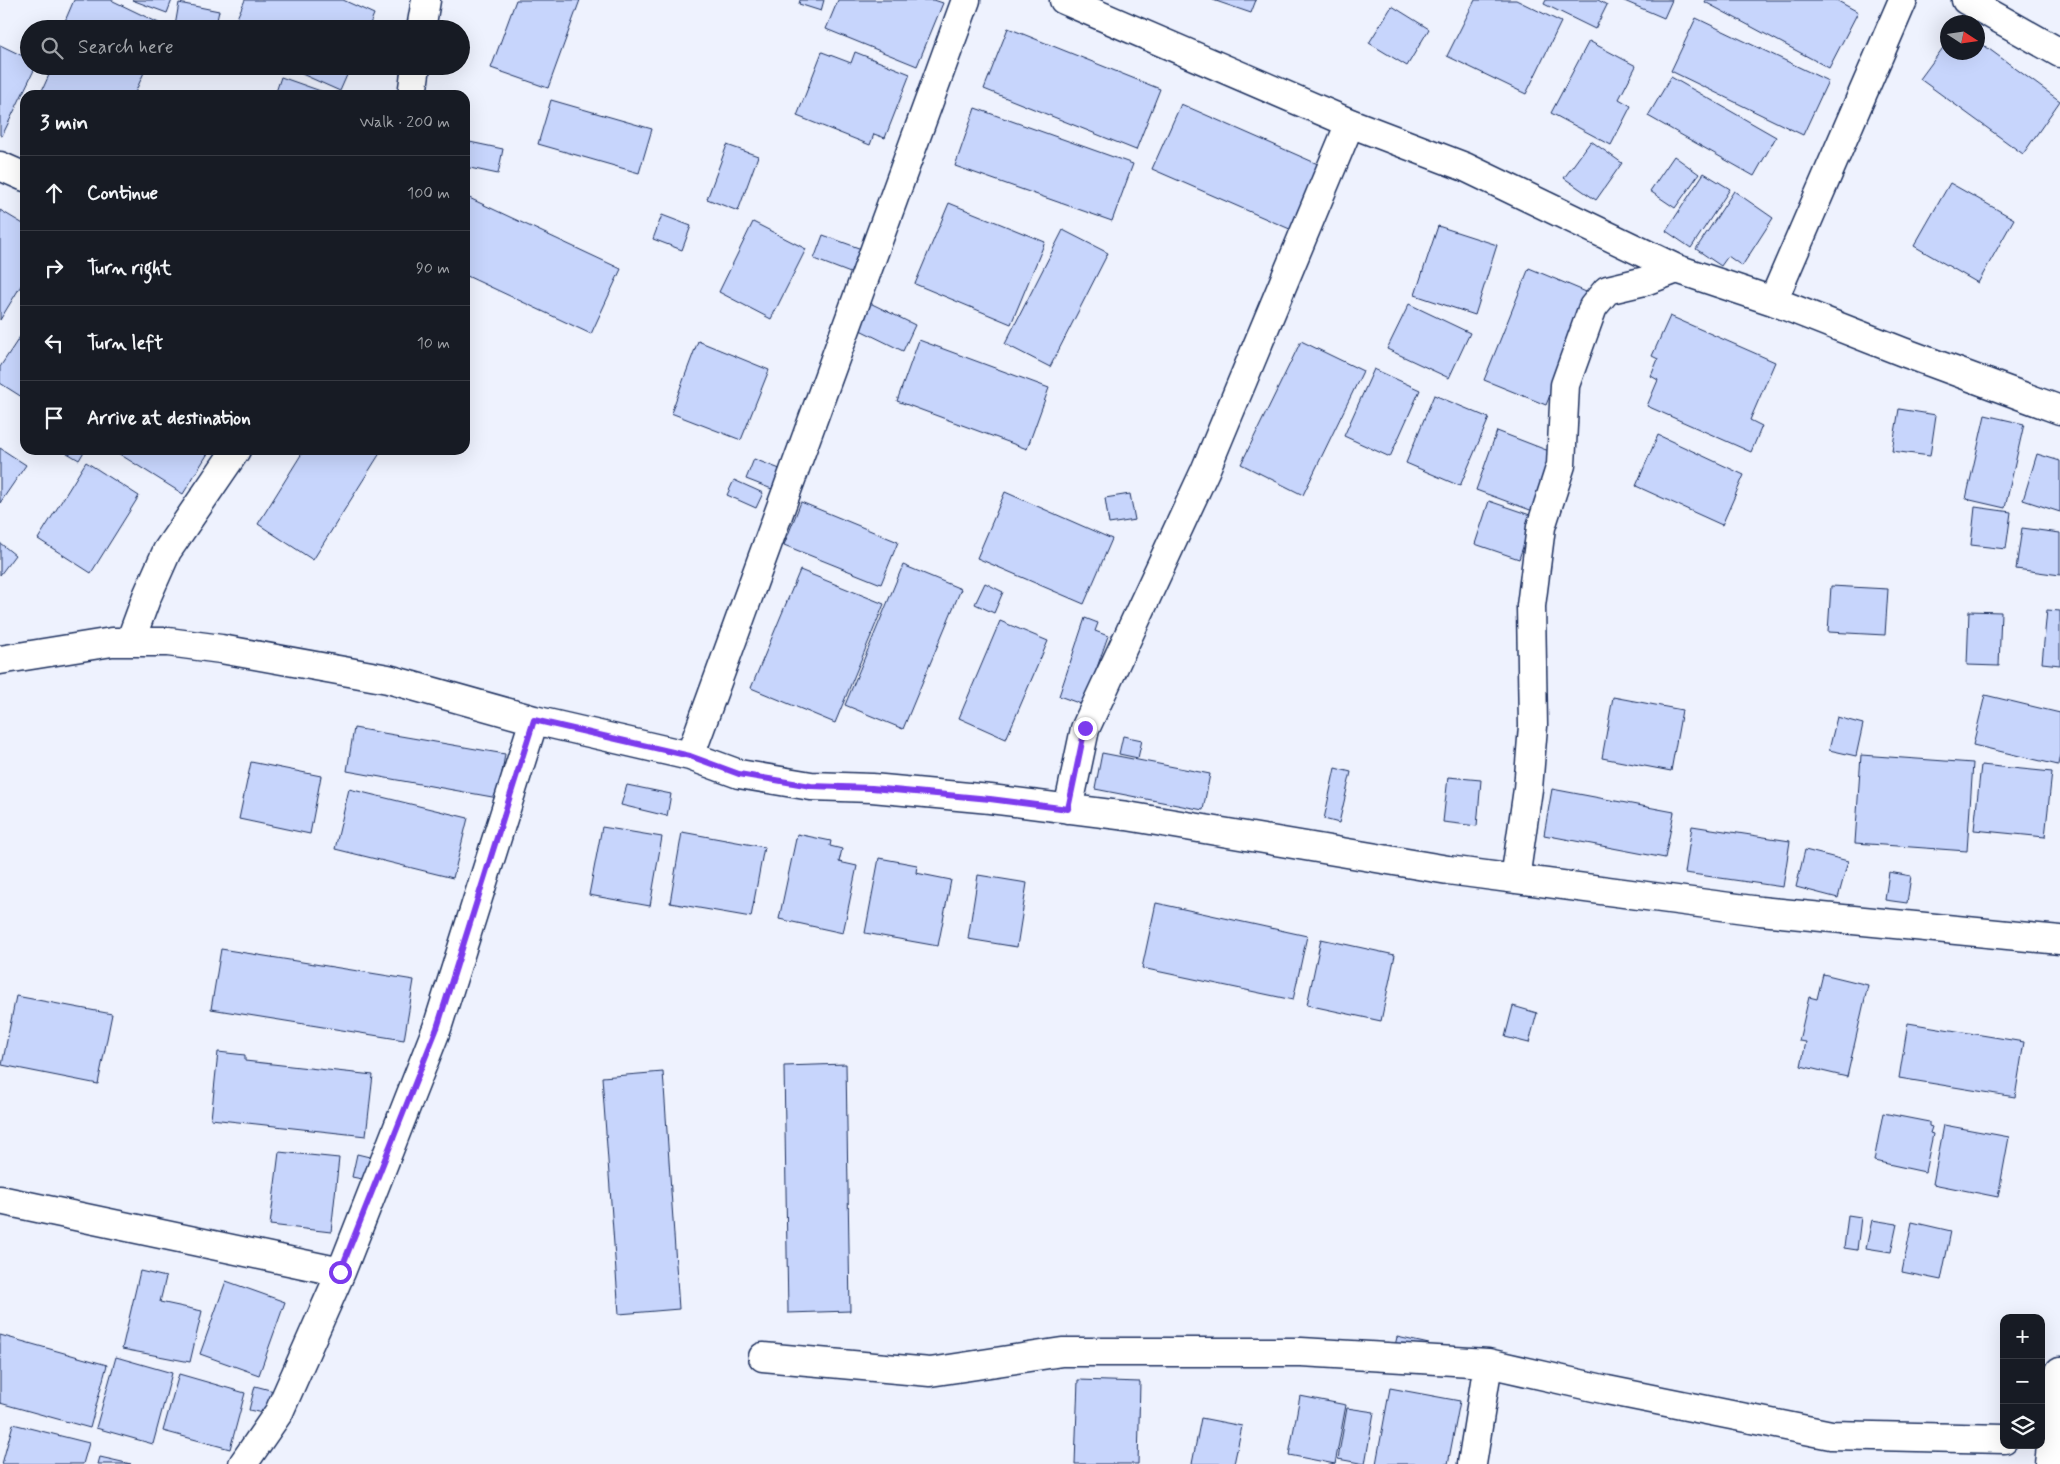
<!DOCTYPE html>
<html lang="en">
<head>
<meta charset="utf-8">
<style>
	:root { --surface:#171b24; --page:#242831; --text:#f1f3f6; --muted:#9ea1a6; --line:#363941 }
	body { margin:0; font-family:Mynerve,sans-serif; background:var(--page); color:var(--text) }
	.controls { position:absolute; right:15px; bottom:15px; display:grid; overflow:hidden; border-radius:10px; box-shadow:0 5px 20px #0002 }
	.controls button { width:45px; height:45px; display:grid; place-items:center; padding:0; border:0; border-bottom:1px solid var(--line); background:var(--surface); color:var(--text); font:25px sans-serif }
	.compass { position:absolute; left:1940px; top:15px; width:45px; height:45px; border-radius:50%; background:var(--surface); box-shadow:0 5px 20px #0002; rotate:102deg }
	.stop { position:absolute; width:15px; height:15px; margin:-11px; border:4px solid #7c3aed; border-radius:50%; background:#fff }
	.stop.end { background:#7c3aed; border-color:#fff; box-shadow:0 1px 5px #0008 }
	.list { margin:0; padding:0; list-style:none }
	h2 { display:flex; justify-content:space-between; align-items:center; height:65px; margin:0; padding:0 20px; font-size:21px }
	h2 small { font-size:16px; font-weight:400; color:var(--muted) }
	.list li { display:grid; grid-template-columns:32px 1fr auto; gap:15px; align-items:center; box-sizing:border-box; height:75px; padding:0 20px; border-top:1px solid var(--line) }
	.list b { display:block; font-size:19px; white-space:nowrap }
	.list em { font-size:16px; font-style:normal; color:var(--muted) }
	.icon { flex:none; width:28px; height:28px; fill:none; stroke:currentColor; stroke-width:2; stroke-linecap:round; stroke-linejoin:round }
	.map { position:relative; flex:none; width:2060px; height:1464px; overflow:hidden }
	.search { position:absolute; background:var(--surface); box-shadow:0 5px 20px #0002; left:20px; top:20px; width:450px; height:55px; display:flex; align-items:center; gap:12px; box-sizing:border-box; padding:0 18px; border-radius:28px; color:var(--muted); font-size:19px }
	.panel { position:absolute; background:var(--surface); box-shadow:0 5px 20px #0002; left:20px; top:90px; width:450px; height:365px; border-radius:15px }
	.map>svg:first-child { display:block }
</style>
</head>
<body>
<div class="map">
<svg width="2060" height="1464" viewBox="0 0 2060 1464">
	<rect width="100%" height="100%" fill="#eef2fe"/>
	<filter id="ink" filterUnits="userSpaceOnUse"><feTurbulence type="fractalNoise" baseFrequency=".02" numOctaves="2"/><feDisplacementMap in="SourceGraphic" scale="10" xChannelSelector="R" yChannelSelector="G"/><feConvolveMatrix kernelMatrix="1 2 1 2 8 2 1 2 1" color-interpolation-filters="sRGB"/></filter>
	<g filter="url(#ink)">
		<path fill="#c7d5fc" stroke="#1b2f5e" d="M74 0H111L165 26 164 29H82L65 21Z
			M132 0H172L167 13Z
			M245 0H343L374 14 368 29H232Z
			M516 0H580L548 88 491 68Z
			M800 0H824L821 11 799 4Z
			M838 0H934L943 3 917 66 826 29Z
			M1213 0H1256L1251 13Z
			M1475 0H1516L1561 22 1526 94 1447 56Z
			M1546 0H1598L1607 5 1595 29 1544 4Z
			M1622 0H1672L1664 18Z
			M1706 0H1836L1858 12 1829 68 1705 2Z
			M179 3 219 11 215 29H191L175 26Z
			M1392 6 1429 29 1407 66 1369 43Z
			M1696 18 1828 81 1803 135 1671 71Z
			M1008 28 1160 89 1136 150 984 89Z
			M1589 41 1636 66 1619 99 1631 106 1611 145 1551 113Z
			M1948 41V52H1978V41L2060 101 2023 154 1920 79Z
			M0 45 29 59V66H36L2 136 0 135Z
			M822 52 851 63 855 52 910 74 885 138 874 134 870 145 797 116Z
			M53 66H143L146 68 134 95H40Z
			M284 66H351L340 91Z
			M281 77 332 95H275Z
			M1671 77 1776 137 1754 176 1648 116Z
			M551 100 652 129 639 173 538 144Z
			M1181 104 1320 165 1292 230 1152 169Z
			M975 108 1133 164 1112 221 955 166Z
			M465 141 503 149 498 174 465 167Z
			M1591 141 1622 163 1596 200 1564 178Z
			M727 145 758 156 738 211 707 199Z
			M1674 156 1699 174 1675 208 1650 191Z
			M1704 173 1730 189 1691 248 1666 231Z
			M1950 183 2014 219 1978 283 1914 246Z
			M1734 191 1773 218 1742 266 1728 256 1721 266 1696 249Z
			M465 196 621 269 591 334 465 275Z
			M949 203 1045 242 1011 324 915 284Z
			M0 210 25 225V279L0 320Z
			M662 215 691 226 682 250 653 239Z
			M753 222 806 249 771 319 719 292Z
			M1438 226 1497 245 1475 315 1415 295Z
			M1063 230 1108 253 1050 367 1005 344Z
			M823 235 867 251 858 276 814 259Z
			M1529 268 1591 294 1546 405 1484 380Z
			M868 302 915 325 903 351 856 328Z
			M1409 304 1470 333 1449 378 1387 349Z
			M1670 316 1775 362 1750 420 1762 426 1751 452 1647 406 1658 380 1651 376 1658 359 1652 356Z
			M25 329V399L0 383V367Z
			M919 340 1049 388 1027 449 897 401Z
			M698 341 769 370 741 440 671 413Z
			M1301 341 1363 371 1303 495 1241 464Z
			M1374 369 1420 390 1390 457 1344 436Z
			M1434 395 1489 418 1460 486 1406 463Z
			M1899 409 1936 415 1930 456 1892 451Z
			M1985 415 2024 424 2005 508 1966 499Z
			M1497 431 1554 453 1533 511 1476 490Z
			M1658 435 1744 475 1722 525 1636 486Z
			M0 448 26 465 0 503Z
			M62 450H85L79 460Z
			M113 450H210L183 494Z
			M304 450H382L313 560 258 524Z
			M2037 454 2060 461V512L2023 500Z
			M754 459 785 471 777 491 746 479Z
			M86 462 139 496 91 573 38 539Z
			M734 480 763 493 756 508 727 495Z
			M1005 492 1112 539 1084 604 977 558Z
			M1130 494 1135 520 1109 524 1105 498Z
			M1489 501 1533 516 1519 559 1475 544Z
			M801 502 898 542 881 584 784 545Z
			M1975 507 2011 512 2006 549 1971 545Z
			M2022 528 2060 533V575L2016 569Z
			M0 543 15 555 0 575Z
			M903 565 961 589 903 729 845 705Z
			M800 570 884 604 835 723 751 688Z
			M985 583 1003 592 994 613 975 604Z
			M1831 586 1888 589 1885 635 1828 632Z
			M2047 610 2060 611V665L2042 663Z
			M1969 611 2001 612 1999 666 1967 665Z
			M1085 618 1098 623 1095 631 1108 636 1084 705 1059 696Z
			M1000 621 1048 641 1006 739 959 718Z
			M1985 695 2060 713V754L2058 765 1973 745Z
			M1613 697 1682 710 1671 771 1602 758Z
			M1837 717 1863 724 1856 756 1829 750Z
			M354 728 505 754 498 798 347 771Z
			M1123 736 1142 740 1138 758 1119 754Z
			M1102 753 1210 774 1203 810 1095 789Z
			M1861 755 1973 763 1967 851 1855 843Z
			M251 762 321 776 310 834 239 819Z
			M1981 765 2052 772 2045 837 1974 830Z
			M1335 768 1351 772 1339 823 1324 819Z
			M1448 777 1481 780 1477 826 1443 822Z
			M627 785 671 794 667 816 621 805Z
			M349 789 468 818 453 878 335 849Z
			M1552 789 1674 812 1665 858 1544 835Z
			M1692 826 1790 841 1783 887 1685 873Z
			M602 827 662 837 650 906 589 895Z
			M682 832 764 847 751 917 670 903Z
			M797 834 831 841 830 846 842 849 839 862 857 866 843 933 779 919Z
			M1805 850 1848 861 1838 898 1796 887Z
			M879 858 917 865 916 873 951 880 938 946 865 933Z
			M1889 872 1911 876 1907 903 1885 900Z
			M978 875 1027 883 1017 947 968 939Z
			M1156 903 1307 936 1293 1000 1142 968Z
			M1321 939 1395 955 1381 1021 1307 1005Z
			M221 949 414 980 404 1040 211 1009Z
			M1823 974 1868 985 1847 1077 1801 1066 1806 1042 1799 1041 1809 997 1817 999Z
			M16 996 112 1014 98 1084 2 1065Z
			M1513 1006 1537 1013 1529 1043 1505 1037Z
			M1908 1023 2024 1042 2015 1097 1899 1078Z
			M218 1052 245 1055V1061L373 1075 366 1136 211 1119Z
			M846 1064 850 1311 788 1313 784 1066Z
			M663 1072 679 1309 619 1314 602 1077Z
			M1883 1113 1929 1122V1126L1932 1127 1930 1133 1933 1134 1925 1172 1874 1161Z
			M1944 1125 2009 1137 1998 1197 1933 1184Z
			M279 1152 339 1158 331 1232 270 1225Z
			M357 1154 378 1159 372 1181 352 1177Z
			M1848 1215 1861 1217 1857 1250 1844 1248Z
			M1872 1220 1897 1224 1891 1252 1866 1248Z
			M1912 1222 1951 1231 1941 1280 1902 1272Z
			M140 1271 166 1277 160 1302 202 1311 190 1362 122 1349Z
			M226 1281 285 1302 259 1375 200 1354Z
			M0 1335 107 1365 90 1428 0 1403Z
			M1397 1337 1429 1344 1426 1358 1394 1350Z
			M116 1357 172 1373 153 1444 96 1428Z
			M179 1374 245 1393 230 1449 163 1431Z
			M1078 1380 1140 1382 1138 1464H1075Z
			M255 1386 274 1391 267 1414 249 1410Z
			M1390 1388 1460 1401 1448 1464H1376Z
			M1300 1396 1346 1405 1335 1464 1289 1455Z
			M1347 1408 1374 1412 1365 1464 1338 1459Z
			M1201 1418 1242 1426 1234 1464H1192Z
			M13 1424 89 1443 83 1464H2Z
			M100 1457 131 1464H98Z"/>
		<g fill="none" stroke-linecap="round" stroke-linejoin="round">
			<defs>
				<path id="street" d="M1064 0 1350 123 1465 167 1677 269 1773 301 1903 352 2060 410
					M1966 0 2060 53
					M421 29 426 0
					M412 95 416 66
					M0 166 25 177
					M1773 301 1903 0
					M130 642 147 596 167 551 236 450
					M0 660 112 642H168L221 649 388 679 534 720 690 756 739 774 811 786 872 788 990 799 1127 816 1448 870 1760 911 2060 940
					M690 756 966 0
					M1068 809 1085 729 1205 471 1350 123
					M1515 879 1528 789 1533 726 1531 606 1541 527 1561 465 1565 385 1593 307 1607 290 1645 281 1677 269
					M0 1200 341 1272
					M763 1357 930 1372 1062 1352H1301L1488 1363 1607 1390 1831 1435 2004 1439
					M243 1464 279 1412 341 1272 437 1028 534 720
					M1472 1464 1488 1363"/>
				<path id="secondary" d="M2049 1464 2060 1371"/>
			</defs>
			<use href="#street" stroke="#1b2f5e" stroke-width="31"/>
			<use href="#secondary" stroke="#1b2f5e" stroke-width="31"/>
			<use href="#street" stroke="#fff" stroke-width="28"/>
			<use href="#secondary" stroke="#fff" stroke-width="28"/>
		</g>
	</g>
	<g fill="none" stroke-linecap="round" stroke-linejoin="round" filter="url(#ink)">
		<path stroke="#7c3aed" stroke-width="6" d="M340 1272 437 1028 534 720 690 756 739 774 811 786 872 788 990 799 1068 809 1085 728"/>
	</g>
</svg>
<div class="controls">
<button>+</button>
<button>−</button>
<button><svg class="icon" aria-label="layers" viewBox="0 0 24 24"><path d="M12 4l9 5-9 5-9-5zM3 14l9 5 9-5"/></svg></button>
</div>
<svg class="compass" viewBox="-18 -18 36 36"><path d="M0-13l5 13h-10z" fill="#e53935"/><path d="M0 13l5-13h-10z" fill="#9ea1a6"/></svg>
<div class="stop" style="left:340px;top:1272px"></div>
<div class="stop end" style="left:1085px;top:728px"></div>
<div class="search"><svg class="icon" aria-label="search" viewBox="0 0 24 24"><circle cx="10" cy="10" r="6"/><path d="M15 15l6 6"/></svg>Search here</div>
<section class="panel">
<h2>3 min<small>Walk · 200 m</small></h2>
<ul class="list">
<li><svg class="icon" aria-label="ahead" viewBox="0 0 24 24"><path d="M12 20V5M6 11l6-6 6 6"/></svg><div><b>Continue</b></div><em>100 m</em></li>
<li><svg class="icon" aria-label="right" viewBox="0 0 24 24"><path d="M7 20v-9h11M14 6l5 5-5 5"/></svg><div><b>Turn right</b></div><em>90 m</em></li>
<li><svg class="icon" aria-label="left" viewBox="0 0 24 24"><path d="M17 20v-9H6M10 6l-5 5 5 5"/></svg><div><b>Turn left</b></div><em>10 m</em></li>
<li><svg class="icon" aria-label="arrive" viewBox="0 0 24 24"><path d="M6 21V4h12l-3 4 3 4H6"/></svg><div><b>Arrive at destination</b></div></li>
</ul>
</section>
</div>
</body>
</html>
